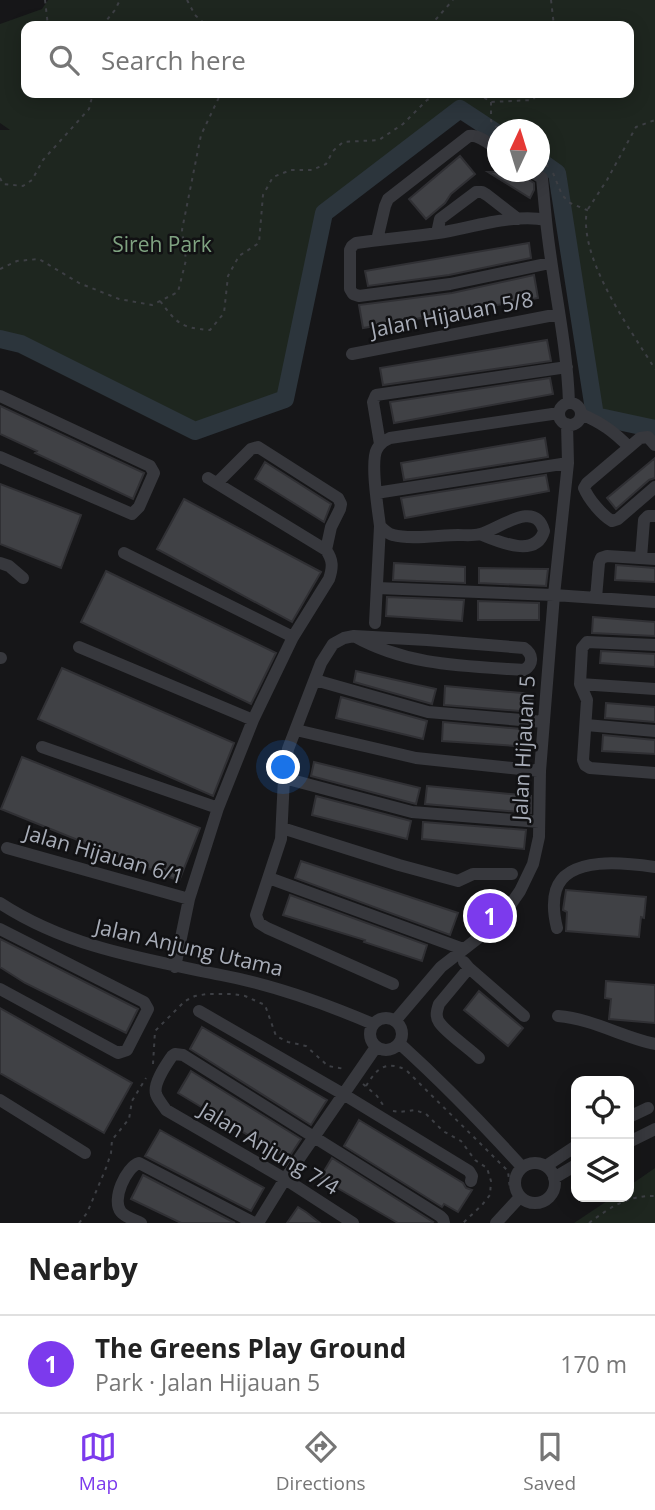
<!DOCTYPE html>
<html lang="en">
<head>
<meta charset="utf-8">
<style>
	:root { --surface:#fff; --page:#f6f6f6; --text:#222; --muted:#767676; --line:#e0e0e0; --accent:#7c3aed }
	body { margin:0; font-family:"Open Sans",sans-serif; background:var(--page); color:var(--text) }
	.controls { position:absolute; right:21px; bottom:21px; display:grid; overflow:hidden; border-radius:14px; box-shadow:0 4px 18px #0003 }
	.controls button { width:63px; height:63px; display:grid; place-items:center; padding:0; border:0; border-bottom:2px solid var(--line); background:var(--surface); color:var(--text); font:35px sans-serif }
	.compass { position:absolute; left:487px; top:119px; width:63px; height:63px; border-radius:50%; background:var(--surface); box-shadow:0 4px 18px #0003; rotate:4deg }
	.you { position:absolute; left:284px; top:768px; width:24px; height:24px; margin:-18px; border:5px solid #fff; border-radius:50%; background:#1a73e8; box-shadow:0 0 0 10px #1a73e833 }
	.badge { display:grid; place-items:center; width:46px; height:46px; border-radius:50%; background:var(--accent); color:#fff; font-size:23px; font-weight:700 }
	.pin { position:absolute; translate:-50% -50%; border:4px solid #fff; box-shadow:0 2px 7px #0006 }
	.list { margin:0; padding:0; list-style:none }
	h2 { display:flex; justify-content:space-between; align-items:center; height:91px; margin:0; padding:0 28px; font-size:30px }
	h2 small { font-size:23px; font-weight:400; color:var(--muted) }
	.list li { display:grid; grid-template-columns:46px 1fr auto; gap:21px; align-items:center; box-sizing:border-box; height:98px; padding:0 28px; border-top:2px solid var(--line) }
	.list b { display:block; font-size:26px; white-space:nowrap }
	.list p { margin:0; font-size:23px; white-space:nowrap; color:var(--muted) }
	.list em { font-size:23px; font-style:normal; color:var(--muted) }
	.icon { flex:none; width:38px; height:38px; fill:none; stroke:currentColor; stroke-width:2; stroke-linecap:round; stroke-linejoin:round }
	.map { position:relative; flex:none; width:655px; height:1223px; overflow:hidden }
	.search { position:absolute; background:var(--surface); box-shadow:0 4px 18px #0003; left:21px; right:21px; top:21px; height:77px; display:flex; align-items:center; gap:18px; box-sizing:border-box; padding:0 24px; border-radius:14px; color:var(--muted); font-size:26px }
	.sheet { height:189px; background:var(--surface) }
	nav { display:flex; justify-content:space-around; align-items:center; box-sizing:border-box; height:98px; border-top:2px solid var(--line); background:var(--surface); font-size:19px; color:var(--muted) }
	nav a { display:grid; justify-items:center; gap:4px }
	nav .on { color:var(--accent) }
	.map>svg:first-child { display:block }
</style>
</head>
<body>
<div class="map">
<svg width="655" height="1223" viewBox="0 0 655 1223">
	<rect width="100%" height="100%" fill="#161618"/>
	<path fill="#1e261f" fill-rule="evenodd" d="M48 0H655V429L595 416 557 173 540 161V130H498L497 134 460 109 324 213 285 399 195 431 22 344 0 339V130H10L0 123V24L42 9ZM26 26H629V93H26Z
		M490 891 505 904 491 927 474 905Z
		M655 1168V1223H574L613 1197H629V1186Z"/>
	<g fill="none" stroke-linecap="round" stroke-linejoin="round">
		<path stroke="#2c353c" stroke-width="18" d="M540 161 557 173 595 416 655 429
			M0 339 21 344 195 431 285 399 324 213 460 109 498 134"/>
	</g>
	<path fill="#404145" stroke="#303034" stroke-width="2" d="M460 156 475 174 451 194 445 203 426 219 409 199Z
		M488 172H523L525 177 534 183V190L530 198Z
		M529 243 531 258 449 275 368 286 365 271Z
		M534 275 538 298 363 328 359 305 452 293Z
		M547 340 551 361 383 385 380 368Z
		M550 378 553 394 394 423 390 402Z
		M0 406 144 473 133 499 35 453 37 451 0 434Z
		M545 438 548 457 404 480 401 463Z
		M655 458V478L649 480 616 509 607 498Z
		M265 462 331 504 324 522 255 479Z
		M546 475 549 491 405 518 401 498Z
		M0 484 81 515 61 568 0 544Z
		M184 499 321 572 292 622 157 549Z
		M394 563 465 567V583L393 580Z
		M616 565 655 568V582L615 580Z
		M479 568 548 569 546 586 479 583Z
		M106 571 276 653 251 704 81 622Z
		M387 597 464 600 462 621 386 616Z
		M478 601 539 603V620H478Z
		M593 617 655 622V636L592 633Z
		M601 651 655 654V667L600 663Z
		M62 668 234 743 213 796 38 719Z
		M356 671 436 689 432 704 354 682Z
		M445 686 533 694 532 712 444 705Z
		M341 697 427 721 423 739 336 718Z
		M606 703 655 707V722L605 718Z
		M443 722 532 730 531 747 442 741Z
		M603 735 655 740V754L602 751Z
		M22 757 200 828 179 881 1 809Z
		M314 762 420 788 416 804 311 776Z
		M427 786 531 796V813L425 804Z
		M316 796 411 821 407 839 312 815Z
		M423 822 526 830 524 849 422 839Z
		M301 861 458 913 450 935 295 878Z
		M566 890 646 897 644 918 641 917 639 937 566 931 567 912 563 910Z
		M290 895 427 945 422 961 364 942 365 940 283 915Z
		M0 939 138 1009 126 1033 25 983 0 967Z
		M606 981 655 985V1023L609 1019 611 999 605 998Z
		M479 991 523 1028 508 1046 464 1010Z
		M0 1008 132 1083 104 1133 0 1073Z
		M202 1027 327 1100 311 1125 190 1049Z
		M191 1071 301 1139 288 1159 178 1093Z
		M359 1120 463 1183 466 1188 472 1190 458 1212 444 1204 442 1207 344 1146Z
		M160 1130 264 1188 251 1211 145 1156Z
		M332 1158 433 1222 432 1223H398L320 1178Z
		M143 1175 235 1223H181L131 1199Z
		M298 1207 306 1212 320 1223H287Z"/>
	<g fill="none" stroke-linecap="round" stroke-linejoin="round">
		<path stroke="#3d3f44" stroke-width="2" stroke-dasharray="3.5 5" stroke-linecap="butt" d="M45 0 48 26
			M187 0 195 15 207 26
			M551 0 554 26
			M102 26 115 10 120 0
			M430 26 453 0
			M477 93 491 102 532 100 540 93
			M491 102V121L499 130
			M540 158 550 169
			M553 173 562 195 570 203 587 210C578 258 630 329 655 369
			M0 178 3 184 23 186 32 180 43 160 89 109 93 93
			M588 209 607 180 636 127 655 120
			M0 269 17 261 39 259 79 283 119 299 152 305 178 292 186 260 182 230 201 135 221 93
			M160 301C177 323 180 328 210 330L224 313 228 276 239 256 259 243 263 195 273 177 291 170H312L326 164 333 151 343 142 379 140 403 124 427 100 442 93
			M153 1064 155 1031 185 1001 195 996 207 994H233L245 996 265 1005 276 1036 288 1042 306 1046 328 1066 345 1069
			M363 1084 377 1096 383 1105
			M366 1086C377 1068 386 1060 406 1070L508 1171 510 1189
			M393 1111 400 1112 415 1110 426 1114 443 1131 461 1141 475 1160 487 1168 491 1181 490 1195 482 1205 463 1223
			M79 1223 87 1213 106 1168 111 1153 112 1140 129 1119 132 1101 146 1078
			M589 1223C609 1208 628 1195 655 1196"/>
		<path stroke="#37383d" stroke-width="12" d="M532 172 542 178 546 220
			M437 233 440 219 476 192H482L487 195 518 219
			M377 240 385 206 388 199 469 136C479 134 489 144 498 150
			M550 263 450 284 359 296 353 294 350 289V250L352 246 356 243C383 239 411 237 438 233 470 228 515 213 546 220 552 281 567 341 569 403
			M352 354 559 314
			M0 396 150 466 154 473 139 507 132 514 0 457
			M559 414a11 11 0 1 1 22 0a11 11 0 1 1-22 0Z
			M581 414C602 423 613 431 629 447
			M380 444 373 402 376 395 567 367
			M655 445 648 437 640 438 587 483 584 488C589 500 602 515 612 521L618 519 655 487
			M208 478 326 550
			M376 493 568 463
			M480 534C497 541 536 559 544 531 535 498 498 530 480 534 473 536 465 535 458 535 440 535 410 540 393 535 388 534 384 530 380 526 378 510 370 461 377 449 380 443 384 441 390 438L559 413
			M124 553 293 637
			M641 558 644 520 648 516H655
			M0 563 9 566 23 578
			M377 588 554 595 655 602
			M596 598 599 563 601 558 607 556 655 559
			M375 623 380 526
			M354 636C407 666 465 666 524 670 534 664 533 654 524 648L427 640 354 636 344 638 333 644 321 663 288 749 284 778 281 839 256 915 259 923 267 928 393 984
			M655 645 587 642 582 648 580 684 587 700 583 760 585 765 590 768 655 773
			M79 647 253 720
			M0 658H1
			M315 680 428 712 544 722
			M580 684 655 689
			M586 725 655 731
			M296 730 416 758 540 771
			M42 747 218 808
			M284 778 412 812 539 822
			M282 828 399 865 458 881 473 874H512
			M7 848 189 899
			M269 878 463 949
			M0 903C67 947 144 959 221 975 274 985 324 1003 373 1024
			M557 928C554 916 552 903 556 890 567 855 627 863 655 867
			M0 929 144 1002 148 1009 127 1050 118 1053 0 989
			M464 962 469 968 524 1016
			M175 967 189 899 218 808 253 720 293 637 329 579C333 567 333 560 326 550L331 527 340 509 341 504 338 498 258 447 251 449 217 483
			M469 968 439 1004C437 1010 435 1016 439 1022 444 1031 470 1049 479 1058
			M199 1011 343 1094 469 1171 472 1176 471 1181
			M558 1016C593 1019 622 1037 655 1044
			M370 1034a16 16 0 1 1 32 0a16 16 0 1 1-32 0Z
			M395 1021 441 967 486 932 504 914 520 891 533 864 539 837 540 771 554 595 568 463 567 424
			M399 1043C442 1082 483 1124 522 1167
			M0 1100 85 1153
			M629 1117 648 1108
			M629 1142 655 1129
			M515 1183a20 20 0 1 1 40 0a20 20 0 1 1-40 0Z
			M546 1166 576 1146
			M554 1178 576 1165
			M141 1223C135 1220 125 1217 121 1212 111 1200 126 1167 139 1163L254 1223
			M258 1223 285 1179 376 1047
			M353 1223 285 1179 166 1110C163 1105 158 1100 156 1094 153 1083 166 1065 172 1056L175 1054 183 1055 440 1216 443 1219 444 1223
			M496 1223 520 1197"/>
	</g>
	<g text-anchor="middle" stroke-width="5" stroke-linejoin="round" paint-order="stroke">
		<g font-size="21" fill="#7fa381" stroke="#111113">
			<text x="162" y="252">Sireh Park</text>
		</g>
		<g font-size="21" fill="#a8adb8" stroke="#111113">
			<text transform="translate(452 315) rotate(-11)" y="7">Jalan Hijauan 5/8</text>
			<text transform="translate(524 748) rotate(-87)" y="7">Jalan Hijauan 5</text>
			<text transform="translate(104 855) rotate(16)" y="7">Jalan Hijauan 6/1</text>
			<text transform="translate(189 948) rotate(13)" y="7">Jalan Anjung Utama</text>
			<text transform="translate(269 1149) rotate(31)" y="7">Jalan Anjung 7/4</text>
		</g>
	</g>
</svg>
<div class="controls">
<button><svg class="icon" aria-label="locate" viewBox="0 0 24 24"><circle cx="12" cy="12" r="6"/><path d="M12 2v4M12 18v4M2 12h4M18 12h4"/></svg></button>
<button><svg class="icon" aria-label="layers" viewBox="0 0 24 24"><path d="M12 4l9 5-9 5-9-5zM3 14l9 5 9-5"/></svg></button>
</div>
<svg class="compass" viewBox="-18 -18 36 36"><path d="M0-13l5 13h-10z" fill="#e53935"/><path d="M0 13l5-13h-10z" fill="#767676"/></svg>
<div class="you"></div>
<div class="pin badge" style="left:490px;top:916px">1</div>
<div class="search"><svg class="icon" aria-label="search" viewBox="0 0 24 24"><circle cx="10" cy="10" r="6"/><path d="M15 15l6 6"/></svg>Search here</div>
</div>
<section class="sheet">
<h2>Nearby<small></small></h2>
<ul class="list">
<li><span class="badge">1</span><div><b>The Greens Play Ground</b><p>Park · Jalan Hijauan 5</p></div><em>170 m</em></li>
</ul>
</section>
<nav>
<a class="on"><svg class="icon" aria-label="map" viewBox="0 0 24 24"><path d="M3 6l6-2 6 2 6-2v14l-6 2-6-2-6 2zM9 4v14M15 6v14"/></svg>Map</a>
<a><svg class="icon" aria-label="directions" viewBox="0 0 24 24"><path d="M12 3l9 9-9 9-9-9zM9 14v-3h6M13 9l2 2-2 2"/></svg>Directions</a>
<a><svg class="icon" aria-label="saved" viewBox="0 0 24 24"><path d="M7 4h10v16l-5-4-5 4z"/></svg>Saved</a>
</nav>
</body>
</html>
